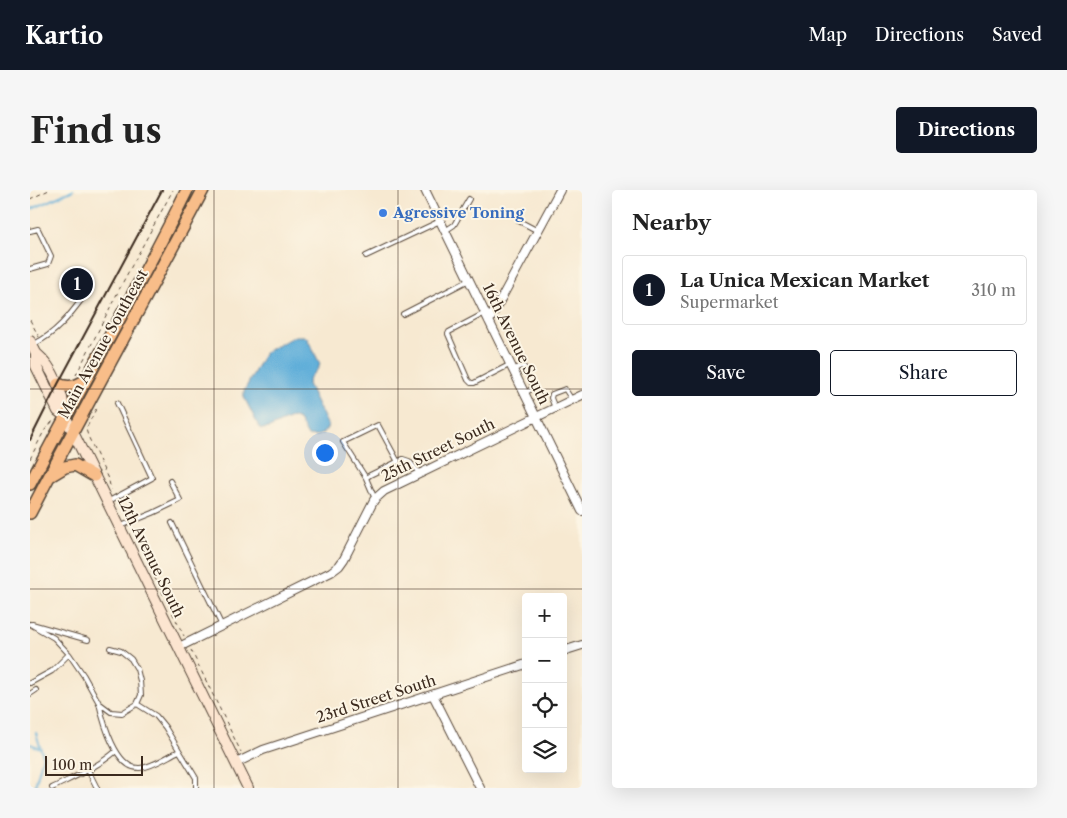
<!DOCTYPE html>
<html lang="en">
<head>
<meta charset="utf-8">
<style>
	:root { --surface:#fff; --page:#f6f6f6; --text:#222; --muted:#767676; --line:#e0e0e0; --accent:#111827 }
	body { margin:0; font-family:"Libre Caslon Text",serif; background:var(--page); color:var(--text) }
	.controls { position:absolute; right:15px; bottom:15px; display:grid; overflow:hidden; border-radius:5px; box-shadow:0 5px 20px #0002 }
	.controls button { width:45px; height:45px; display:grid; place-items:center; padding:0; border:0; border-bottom:1px solid var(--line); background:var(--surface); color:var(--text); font:25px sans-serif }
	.scale { position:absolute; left:15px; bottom:12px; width:98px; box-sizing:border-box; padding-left:5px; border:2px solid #3b2a1e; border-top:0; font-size:14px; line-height:18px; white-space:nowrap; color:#3b2a1e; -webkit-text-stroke:4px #fcf5e5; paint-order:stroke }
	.you { position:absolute; left:294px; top:262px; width:18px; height:18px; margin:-12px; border:4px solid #fff; border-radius:50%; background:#1a73e8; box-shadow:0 0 0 8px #1a73e833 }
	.badge { display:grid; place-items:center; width:32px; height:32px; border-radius:50%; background:var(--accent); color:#fff; font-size:16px; font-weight:700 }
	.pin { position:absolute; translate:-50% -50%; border:2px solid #fff; box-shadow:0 1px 5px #0006 }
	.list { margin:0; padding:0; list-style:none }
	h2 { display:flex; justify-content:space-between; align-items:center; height:65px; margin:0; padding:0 20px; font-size:21px }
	h2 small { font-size:16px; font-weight:400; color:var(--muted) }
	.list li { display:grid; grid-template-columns:32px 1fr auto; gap:15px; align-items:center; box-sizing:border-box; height:70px; margin:0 10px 10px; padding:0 10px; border:1px solid var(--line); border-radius:5px }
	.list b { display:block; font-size:19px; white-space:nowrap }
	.list p { margin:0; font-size:16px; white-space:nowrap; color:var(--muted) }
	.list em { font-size:16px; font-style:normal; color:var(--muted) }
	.actions { display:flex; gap:10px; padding:15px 20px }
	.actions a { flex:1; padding:11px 0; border:1px solid var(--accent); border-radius:5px; text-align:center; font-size:18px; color:var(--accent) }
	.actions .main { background:var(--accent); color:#fff }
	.icon { flex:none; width:28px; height:28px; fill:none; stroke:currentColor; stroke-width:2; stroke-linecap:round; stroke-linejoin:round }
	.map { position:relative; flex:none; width:552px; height:598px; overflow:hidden; border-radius:5px }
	header { display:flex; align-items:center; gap:30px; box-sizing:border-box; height:70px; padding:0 25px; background:var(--accent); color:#fff }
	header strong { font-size:24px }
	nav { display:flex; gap:28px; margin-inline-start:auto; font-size:18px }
	.intro { display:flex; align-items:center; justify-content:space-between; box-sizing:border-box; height:120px; padding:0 30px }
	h1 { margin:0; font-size:35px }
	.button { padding:12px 22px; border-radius:5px; background:var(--accent); color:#fff; font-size:18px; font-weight:700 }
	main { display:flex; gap:30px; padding:0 30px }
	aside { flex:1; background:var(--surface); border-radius:5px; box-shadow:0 5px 20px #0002 }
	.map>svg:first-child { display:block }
</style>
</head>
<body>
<header>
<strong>Kartio</strong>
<nav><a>Map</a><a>Directions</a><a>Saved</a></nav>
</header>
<div class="intro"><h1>Find us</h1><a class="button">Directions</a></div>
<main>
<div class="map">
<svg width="552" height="598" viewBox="0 0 552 598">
	<rect width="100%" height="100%" fill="#fcf5e5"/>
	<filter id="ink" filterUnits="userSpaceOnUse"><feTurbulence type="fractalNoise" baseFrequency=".02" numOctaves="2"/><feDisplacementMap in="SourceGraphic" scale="10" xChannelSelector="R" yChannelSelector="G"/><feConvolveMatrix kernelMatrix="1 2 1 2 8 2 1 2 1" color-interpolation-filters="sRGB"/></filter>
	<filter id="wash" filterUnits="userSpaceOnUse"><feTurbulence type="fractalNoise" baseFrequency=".0096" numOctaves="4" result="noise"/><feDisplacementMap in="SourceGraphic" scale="20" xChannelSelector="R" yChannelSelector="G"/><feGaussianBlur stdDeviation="1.12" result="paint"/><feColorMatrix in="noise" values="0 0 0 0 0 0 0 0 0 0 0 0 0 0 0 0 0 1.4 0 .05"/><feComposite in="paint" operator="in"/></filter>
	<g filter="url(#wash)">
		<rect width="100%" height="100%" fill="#f7e9d1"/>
		<path fill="#5faed9" stroke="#4d6c7c" d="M265 146H274L277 148 290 174C288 183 278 184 278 194L298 236C295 244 286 248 278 246L269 230 263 227 239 238 232 239 229 237 214 207V201L235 162Z"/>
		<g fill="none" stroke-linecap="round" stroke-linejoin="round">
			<path stroke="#5faed9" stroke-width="2" d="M0 20 43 0
				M0 554 11 558
				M3 598 5 596 13 566 6 543"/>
		</g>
	</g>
	<g filter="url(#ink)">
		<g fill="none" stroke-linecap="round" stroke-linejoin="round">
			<defs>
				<path id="lane" d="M489 31 508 41
					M0 41 8 39 21 66 18 74 0 79
					M415 41 424 35 439 9
					M336 66 410 31
					M455 123 419 142 418 144 438 190 441 193H444L481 174
					M373 124 439 90
					M4 154C27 143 40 125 55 105
					M483 180 491 176 494 177 503 195 502 199 494 203
					M525 218 521 208 522 204 535 199 542 210
					M336 288 313 252 348 235 368 272
					M345 309 336 288 340 285 373 269 379 271 390 284
					M79 311 122 288 87 213
					M142 333 192 436
					M91 336 123 323 150 310 140 291
					M0 434 24 448 39 464 54 486 69 513 81 522 92 523 107 514 111 505 110 491 107 479 101 469 91 461 80 458
					M2 434 58 450
					M0 493 22 481 39 464
					M0 504 6 500
					M69 513C73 531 86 580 110 578 123 577 138 566 149 561
					M107 514 126 526 135 537 166 588V598
					M58 580 67 598
					M22 598C44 587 68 577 86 561"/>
				<path id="street" d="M395 0 552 321
					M459 131 530 0
					M149 457 301 382 309 376 314 369 344 310 354 301 552 205
					M533 461 552 455
					M403 505 450 598
					M206 573 233 560 496 474"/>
				<path id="secondary" d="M0 151 6 163V176L28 221 35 226 218 598
					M6 163C24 178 33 203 35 226"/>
				<path id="primary" d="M28 194C38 198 45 197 54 191
					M20 286 35 277 45 275 64 286
					M0 294C51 195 108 100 157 0
					M0 323C56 215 116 108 173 0"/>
			</defs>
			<use href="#lane" stroke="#574739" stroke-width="6"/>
			<use href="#street" stroke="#574739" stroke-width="10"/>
			<use href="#secondary" stroke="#574739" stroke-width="12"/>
			<use href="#primary" stroke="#574739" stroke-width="14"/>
			<path stroke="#574739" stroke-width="1" stroke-dasharray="4 4" stroke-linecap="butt" d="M0 9 19 0
				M0 130 9 147
				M46 185 94 90 143 0
				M66 219 56 239 58 246 79 291 81 300
				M0 269 14 241 23 231
				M121 380 154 446
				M161 460 211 562"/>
			<use href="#lane" stroke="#fff" stroke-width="4"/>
			<use href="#street" stroke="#fff" stroke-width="8"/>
			<use href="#secondary" stroke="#fce5d0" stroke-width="10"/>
			<use href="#primary" stroke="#f8bd89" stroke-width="11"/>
			<path stroke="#3b2a1e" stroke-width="2" d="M0 250 28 194 132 0"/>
		</g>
	</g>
	<path fill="none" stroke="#3b2a1e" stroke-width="1" stroke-opacity="0.55" d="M184 0V598M368 0V598M0 199H552M0 399H552"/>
	<circle fill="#3f7fe0" stroke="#fcf5e5" stroke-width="2" cx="353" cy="23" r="5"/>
	<g text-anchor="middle" stroke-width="4" stroke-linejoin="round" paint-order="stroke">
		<g font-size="15" font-weight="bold" fill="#366cbe" stroke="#fcf5e5" text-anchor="start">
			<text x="363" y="28">Agressive Toning</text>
		</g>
		<g font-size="15" fill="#3b2a1e" stroke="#fcf5e5">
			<text transform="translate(73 154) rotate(-61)" y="5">Main Avenue Southeast</text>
			<text transform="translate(486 154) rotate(64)" y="5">16th Avenue South</text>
			<text transform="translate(408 260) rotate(-26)" y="5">25th Street South</text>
			<text transform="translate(121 367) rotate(64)" y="5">12th Avenue South</text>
			<text transform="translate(346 509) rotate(-18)" y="5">23rd Street South</text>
		</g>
	</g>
</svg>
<div class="controls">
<button>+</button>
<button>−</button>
<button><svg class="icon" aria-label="locate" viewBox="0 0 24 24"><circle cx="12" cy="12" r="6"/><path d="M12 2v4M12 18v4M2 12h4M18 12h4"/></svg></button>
<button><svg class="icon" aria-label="layers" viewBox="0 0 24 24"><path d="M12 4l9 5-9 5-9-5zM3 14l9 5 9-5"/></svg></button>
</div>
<div class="scale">100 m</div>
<div class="you"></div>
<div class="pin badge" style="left:47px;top:94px">1</div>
</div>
<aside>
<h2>Nearby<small></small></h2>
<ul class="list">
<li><span class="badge">1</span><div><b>La Unica Mexican Market</b><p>Supermarket</p></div><em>310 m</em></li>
</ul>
<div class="actions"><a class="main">Save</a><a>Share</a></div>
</aside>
</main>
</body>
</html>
